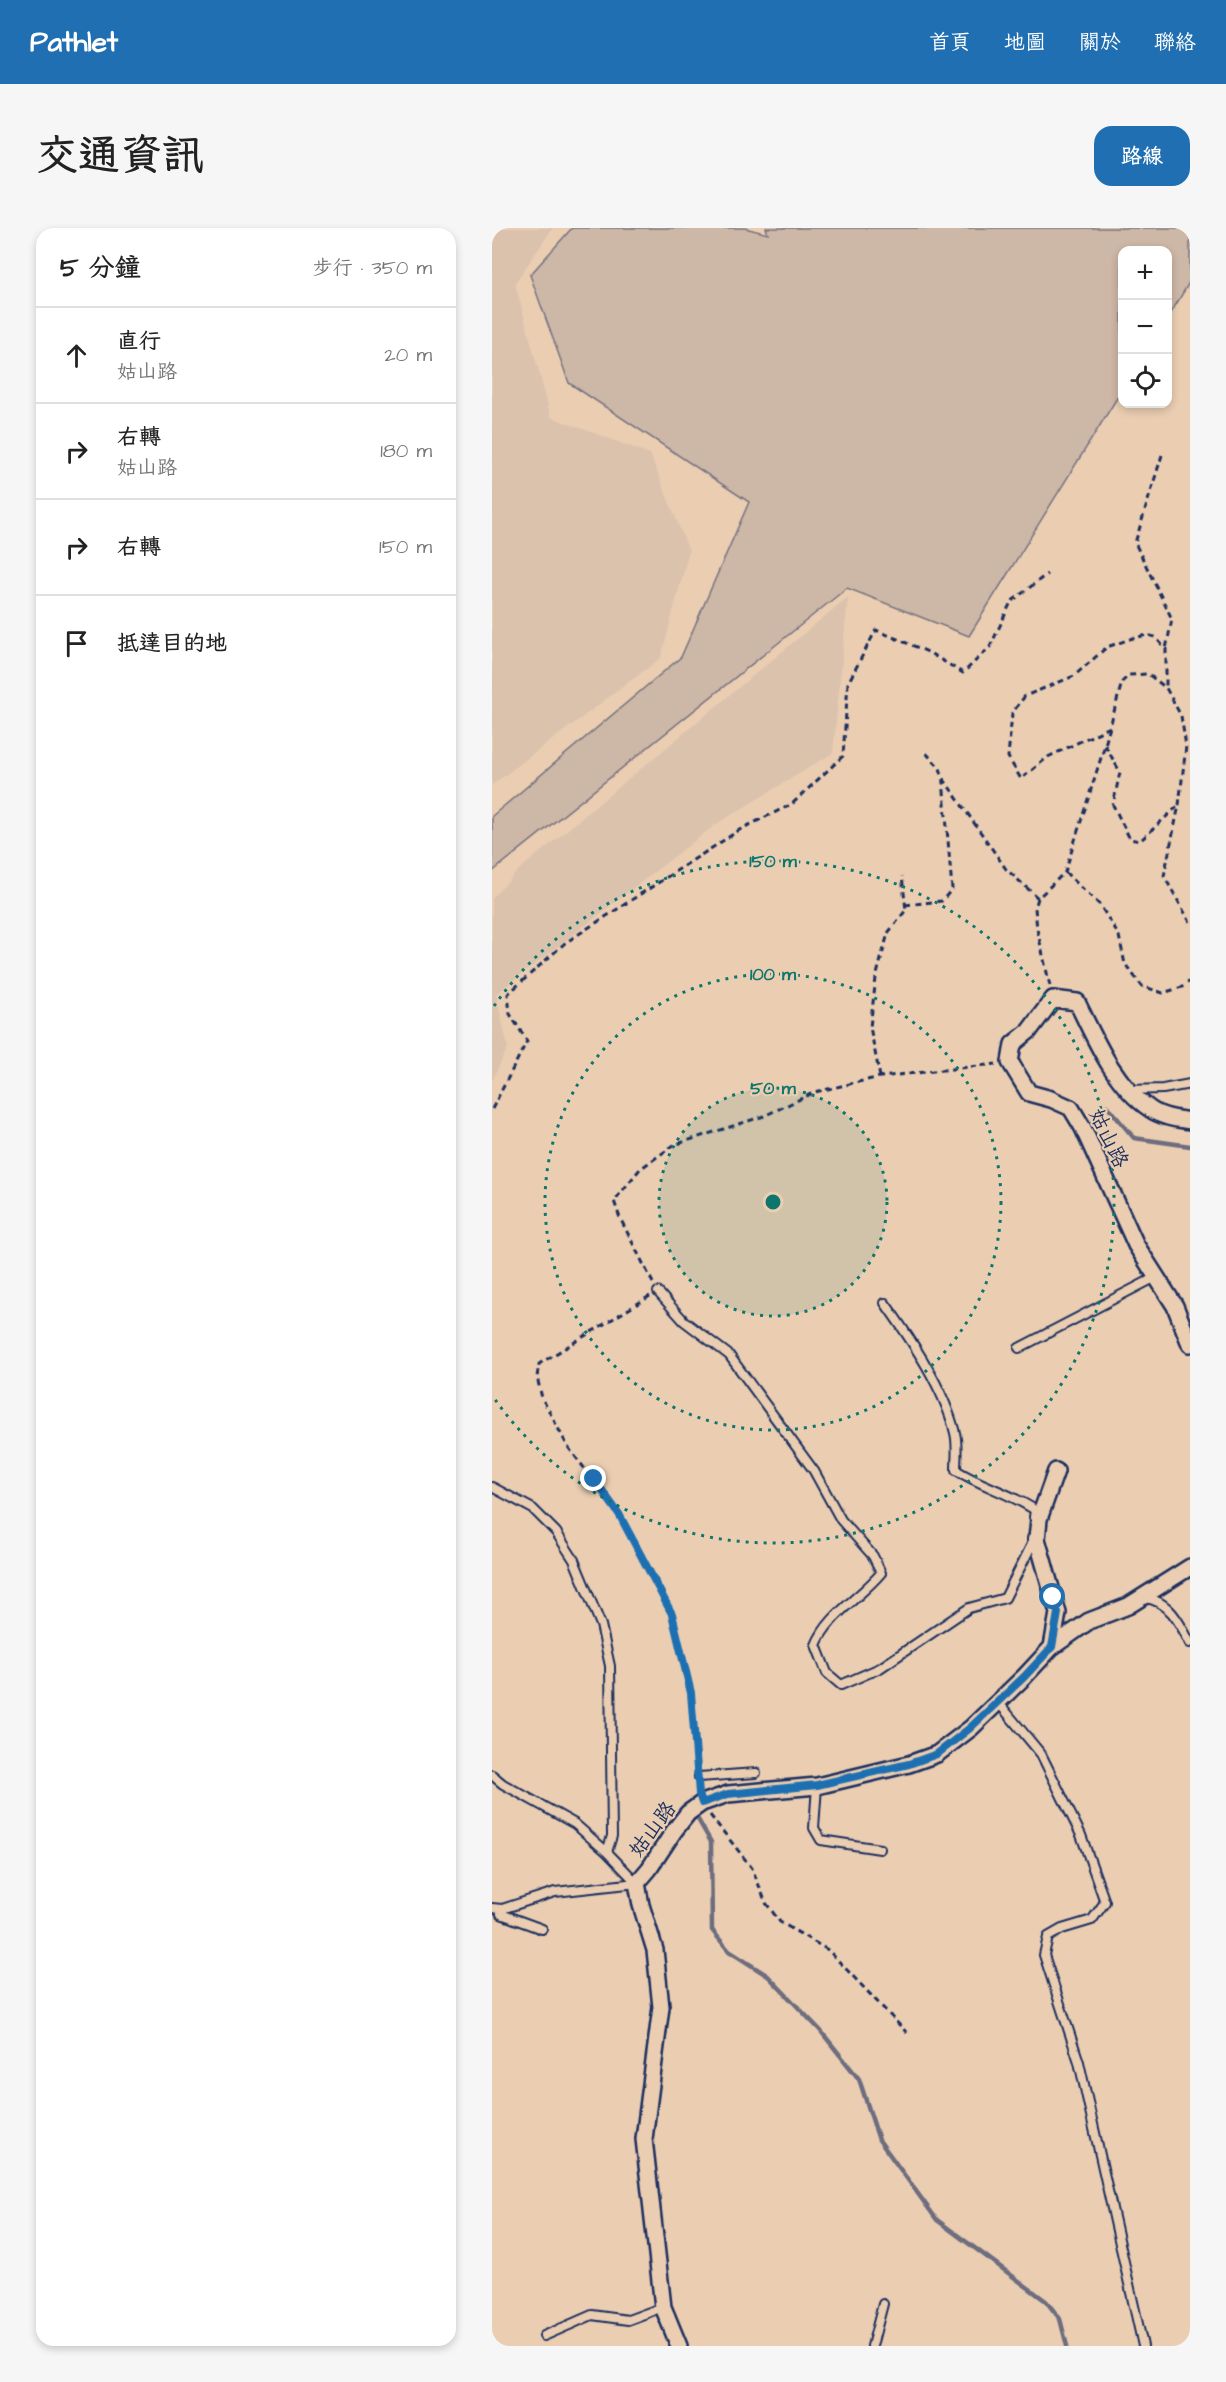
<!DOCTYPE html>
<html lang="zh-TW">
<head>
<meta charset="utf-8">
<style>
	:root { --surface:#fff; --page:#f6f6f6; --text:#222; --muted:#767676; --line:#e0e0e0; --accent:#1f6fb2 }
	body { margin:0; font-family:"Architects Daughter","LXGW WenKai TC",sans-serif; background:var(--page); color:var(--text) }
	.controls { position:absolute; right:18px; top:18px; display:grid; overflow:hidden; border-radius:12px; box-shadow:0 3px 9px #0003 }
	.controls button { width:54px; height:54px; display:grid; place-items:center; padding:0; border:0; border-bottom:2px solid var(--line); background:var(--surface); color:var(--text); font:30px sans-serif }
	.stop { position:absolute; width:18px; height:18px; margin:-14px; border:4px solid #1f6fb2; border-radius:50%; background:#fff }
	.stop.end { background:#1f6fb2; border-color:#fff; box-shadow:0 2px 6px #0008 }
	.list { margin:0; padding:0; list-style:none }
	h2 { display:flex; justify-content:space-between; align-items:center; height:78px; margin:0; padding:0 24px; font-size:26px }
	h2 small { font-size:20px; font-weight:400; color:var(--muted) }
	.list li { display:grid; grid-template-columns:39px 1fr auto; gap:18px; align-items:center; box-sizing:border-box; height:96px; padding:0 24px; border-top:2px solid var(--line) }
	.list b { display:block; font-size:22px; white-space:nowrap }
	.list p { margin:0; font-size:20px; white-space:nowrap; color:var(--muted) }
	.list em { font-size:20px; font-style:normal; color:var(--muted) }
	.icon { flex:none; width:33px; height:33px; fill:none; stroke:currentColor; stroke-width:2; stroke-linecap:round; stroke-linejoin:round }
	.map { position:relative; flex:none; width:698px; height:2118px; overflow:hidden; border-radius:18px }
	header { display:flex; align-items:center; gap:36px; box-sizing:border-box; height:84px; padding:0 30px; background:var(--accent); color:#fff }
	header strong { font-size:28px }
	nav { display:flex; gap:33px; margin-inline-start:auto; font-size:21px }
	.intro { display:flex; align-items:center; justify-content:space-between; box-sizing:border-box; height:144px; padding:0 36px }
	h1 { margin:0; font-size:42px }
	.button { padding:15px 27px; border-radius:18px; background:var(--accent); color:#fff; font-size:21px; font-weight:700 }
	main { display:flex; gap:36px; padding:0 36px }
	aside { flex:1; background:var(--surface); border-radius:18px; box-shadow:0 3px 9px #0003 }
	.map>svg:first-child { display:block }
</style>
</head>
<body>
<header>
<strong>Pathlet</strong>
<nav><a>首頁</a><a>地圖</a><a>關於</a><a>聯絡</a></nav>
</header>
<div class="intro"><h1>交通資訊</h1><a class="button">路線</a></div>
<main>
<aside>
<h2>5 分鐘<small>步行 · 350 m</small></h2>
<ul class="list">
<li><svg class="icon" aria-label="ahead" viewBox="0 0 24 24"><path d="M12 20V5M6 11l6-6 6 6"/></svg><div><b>直行</b><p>姑山路</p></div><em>20 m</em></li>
<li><svg class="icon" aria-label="right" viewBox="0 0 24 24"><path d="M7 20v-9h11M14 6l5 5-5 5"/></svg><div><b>右轉</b><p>姑山路</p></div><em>180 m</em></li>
<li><svg class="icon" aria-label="right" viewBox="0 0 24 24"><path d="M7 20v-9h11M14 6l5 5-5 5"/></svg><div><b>右轉</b></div><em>150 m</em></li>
<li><svg class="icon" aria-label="arrive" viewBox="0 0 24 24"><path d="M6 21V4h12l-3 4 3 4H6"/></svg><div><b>抵達目的地</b></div></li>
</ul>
</aside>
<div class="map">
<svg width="698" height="2118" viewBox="0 0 698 2118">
	<rect width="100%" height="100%" fill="#ebceb2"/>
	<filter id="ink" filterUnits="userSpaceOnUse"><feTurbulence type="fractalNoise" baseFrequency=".0167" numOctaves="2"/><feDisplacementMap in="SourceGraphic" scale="12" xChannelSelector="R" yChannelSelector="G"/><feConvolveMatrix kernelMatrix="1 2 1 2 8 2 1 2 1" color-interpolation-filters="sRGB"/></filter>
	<g filter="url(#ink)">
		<path fill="#dbc2ac" d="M0 0H61L23 55 59 189 158 226 197 323 169 430 0 557Z
			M356 369 341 525 223 597 4 766 16 819 0 853V670L28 641Z"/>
		<path fill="#cdb7a6" stroke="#747382" stroke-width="1.5" d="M80 0H253L276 6 274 0H698V53L676 90V22H630V162L477 408 355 360 0 644V588L189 429 257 274 77 155 38 47Z"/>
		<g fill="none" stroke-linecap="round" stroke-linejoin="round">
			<path stroke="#6d6d7f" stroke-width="4.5" d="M615 878 642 910 698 918
				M204 1588 219 1614 220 1702 237 1723 276 1748 328 1802 367 1851 387 1912 445 1992 554 2073 568 2091 575 2118"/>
			<defs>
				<path id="service" d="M637 862 671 861 698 856
					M166 1064 192 1093 237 1127 322 1243 349 1292 381 1328 389 1345C368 1370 336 1387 324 1417L335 1445 349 1457 388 1440 477 1380 513 1370 540 1316V1310
					M393 1075C420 1113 452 1160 463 1205 466 1217 464 1231 464 1242 489 1258 518 1265 543 1282L542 1289
					M527 1120 664 1049
					M0 1259 41 1281 64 1304 82 1332 109 1397 118 1438 120 1608 115 1624 145 1655 63 1664 10 1681
					M652 1370C677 1372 688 1395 698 1415
					M506 1474 549 1526 589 1607 613 1674 600 1692 570 1701 556 1709 552 1727 587 1834 651 2118
					M0 1547 11 1556 83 1596 115 1624
					M207 1549 264 1545
					M325 1558 322 1600 329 1612 388 1621
					M0 1680 10 1681 9 1686 50 1701
					M52 2108 100 2087 136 2092 171 2079
					M380 2118 391 2076"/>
				<path id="minor" d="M698 893C685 891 669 889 658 881 622 857 603 811 585 774L561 771 537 803 521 816 518 834 537 865 559 871 579 880 591 900 644 1017 683 1078 698 1116
					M560 1419 597 1393 636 1378 698 1339
					M187 2118 171 2079 152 1911 169 1779 163 1722 149 1677 145 1655 157 1641 182 1603 196 1585 210 1575 236 1566 325 1558 417 1536 445 1526 479 1500 532 1449 560 1419 566 1385 545 1311 547 1291 564 1243"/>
			</defs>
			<use href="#service" stroke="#1b2f5e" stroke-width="12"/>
			<use href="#minor" stroke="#1b2f5e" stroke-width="20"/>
			<path stroke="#1b2f5e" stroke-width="3" stroke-dasharray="6 4.5" stroke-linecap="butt" d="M670 227 643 315 680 391 674 421
				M618 499 556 529 529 551 516 529 520 485 533 468 582 448 615 419 641 410 655 407 663 409 674 421V460
				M613 517 628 544 621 577 638 611 648 613 687 577
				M434 525 448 540 451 550 514 641 546 670
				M573 644 608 677 627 708 633 736 650 758 671 765 690 759 698 753
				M413 677 450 673 460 661 451 551
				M558 758 545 701 543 680 546 670 573 644 613 517 630 454 637 447 656 446 674 460 689 488 694 518 687 577 672 648 698 694
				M388 849 378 799 384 750 396 705 414 682 410 648
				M0 881 35 813 18 786 16 766 73 715 249 601 300 576 351 528 356 455 384 402 436 424 471 445 498 419 519 374 555 346
				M161 1055 128 990 122 973 148 941 182 917 272 888 323 864 388 849 504 836
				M158 1068 47 1136 45 1149 50 1170 76 1219 127 1285 180 1385 199 1465 206 1539
				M218 1587 260 1640 274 1675 288 1694 336 1722 415 1805"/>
			<use href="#service" stroke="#ebceb2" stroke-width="8"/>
			<use href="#minor" stroke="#ebceb2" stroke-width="15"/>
		</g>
	</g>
	<g fill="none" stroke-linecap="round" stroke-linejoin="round" filter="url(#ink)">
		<path stroke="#1f6fb2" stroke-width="8" d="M102 1251 127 1286 180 1386 199 1465 207 1566 210 1575 236 1566 325 1557 417 1536 445 1526 478 1500 532 1449 560 1419 566 1385 561 1369"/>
	</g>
	<circle cx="281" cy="974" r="114" fill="#0f766e" fill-opacity=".12"/>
	<g fill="none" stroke="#0f766e" stroke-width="3" stroke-dasharray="3 6">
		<circle cx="281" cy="974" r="114"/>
		<circle cx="281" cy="974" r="228"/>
		<path d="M2 778A341 341 0 1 1 2 1170"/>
	</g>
	<g text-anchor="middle" stroke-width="4.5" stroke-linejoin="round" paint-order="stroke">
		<g font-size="21" fill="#1b2f5e" stroke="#ebceb2">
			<text transform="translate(617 910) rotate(64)" y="7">姑山路</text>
			<text transform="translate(160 1601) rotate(-53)" y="7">姑山路</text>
		</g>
	</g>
	<circle cx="281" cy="974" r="9" fill="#0f766e" stroke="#ebceb2" stroke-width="3"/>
	<g font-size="18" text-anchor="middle" font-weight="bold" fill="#0f766e" stroke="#ebceb2" stroke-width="4.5" stroke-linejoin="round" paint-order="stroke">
		<text x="281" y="639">150 m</text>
		<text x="281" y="752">100 m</text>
		<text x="281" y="866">50 m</text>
	</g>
</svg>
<div class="controls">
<button>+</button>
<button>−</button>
<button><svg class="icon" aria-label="locate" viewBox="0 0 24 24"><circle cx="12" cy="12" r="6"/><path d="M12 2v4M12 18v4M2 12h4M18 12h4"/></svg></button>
</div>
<div class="stop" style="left:561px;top:1369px"></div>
<div class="stop end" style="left:102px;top:1251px"></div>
</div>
</main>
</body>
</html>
